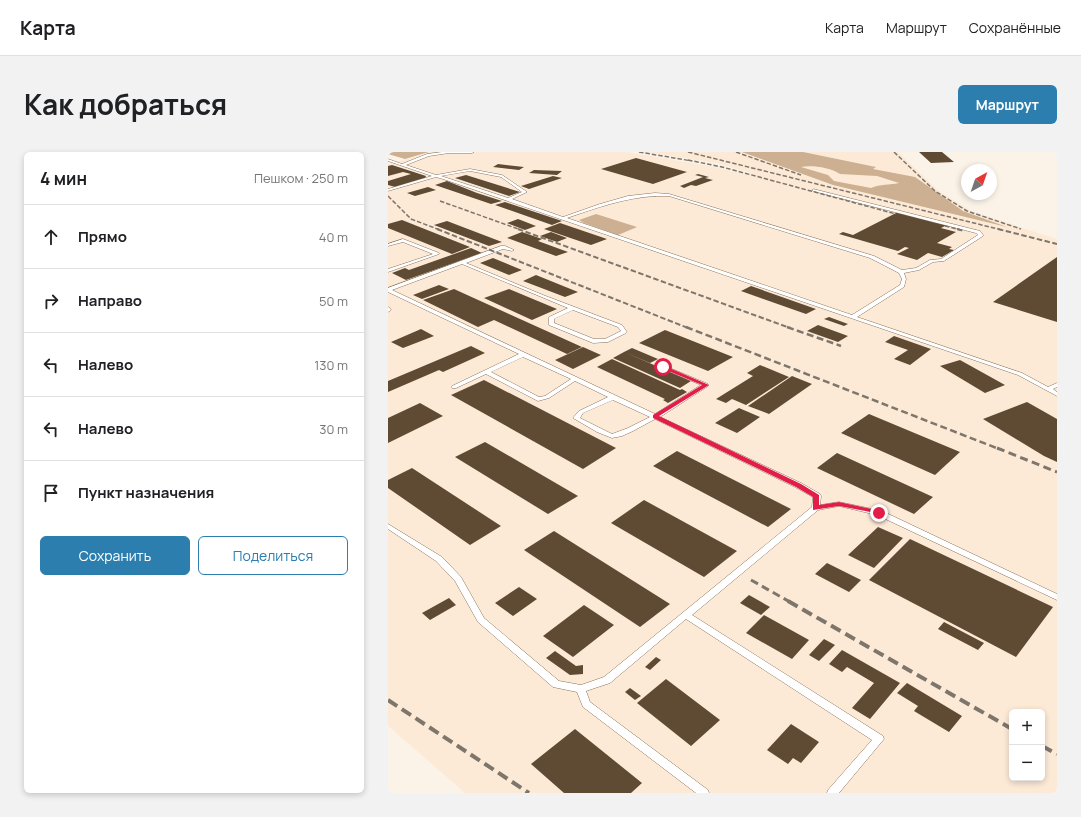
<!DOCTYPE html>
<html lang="ru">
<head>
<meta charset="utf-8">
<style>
	:root { --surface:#fff; --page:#f2f2f2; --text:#202124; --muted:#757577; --line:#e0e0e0; --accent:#2b7eae }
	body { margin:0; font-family:Manrope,sans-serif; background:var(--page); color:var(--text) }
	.controls { position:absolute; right:12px; bottom:12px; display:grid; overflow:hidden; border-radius:6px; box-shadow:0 2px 6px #0003 }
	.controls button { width:36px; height:36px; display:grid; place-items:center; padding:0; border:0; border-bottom:1px solid var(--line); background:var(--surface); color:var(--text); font:20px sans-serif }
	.compass { position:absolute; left:573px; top:12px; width:36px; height:36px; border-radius:50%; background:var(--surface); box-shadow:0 2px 6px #0003; rotate:40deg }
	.stop { position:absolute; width:12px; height:12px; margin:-9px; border:3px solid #e11d48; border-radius:50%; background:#fff }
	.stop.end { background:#e11d48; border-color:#fff; box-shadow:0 1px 4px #0008 }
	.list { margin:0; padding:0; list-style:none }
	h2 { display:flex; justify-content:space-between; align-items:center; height:52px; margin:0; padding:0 16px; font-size:17px }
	h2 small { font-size:13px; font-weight:400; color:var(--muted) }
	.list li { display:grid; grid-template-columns:26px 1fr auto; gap:12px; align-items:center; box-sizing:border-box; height:64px; padding:0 16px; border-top:1px solid var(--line) }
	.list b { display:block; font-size:15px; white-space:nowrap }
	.list em { font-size:13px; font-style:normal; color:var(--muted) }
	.actions { display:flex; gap:8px; padding:12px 16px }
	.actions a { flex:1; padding:9px 0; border:1px solid var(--accent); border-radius:6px; text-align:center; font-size:14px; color:var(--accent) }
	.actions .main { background:var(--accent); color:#fff }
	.icon { flex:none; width:22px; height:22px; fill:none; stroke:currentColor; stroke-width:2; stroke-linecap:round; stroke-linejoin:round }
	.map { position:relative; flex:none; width:669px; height:641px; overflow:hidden; border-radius:6px }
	header { display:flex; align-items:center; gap:24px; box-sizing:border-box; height:56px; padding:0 20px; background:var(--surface); border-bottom:1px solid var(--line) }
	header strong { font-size:19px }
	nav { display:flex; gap:22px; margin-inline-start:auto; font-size:14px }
	.intro { display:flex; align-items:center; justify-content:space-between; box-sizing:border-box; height:96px; padding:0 24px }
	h1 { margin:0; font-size:28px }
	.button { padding:10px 18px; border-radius:6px; background:var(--accent); color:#fff; font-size:14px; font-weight:700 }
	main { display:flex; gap:24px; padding:0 24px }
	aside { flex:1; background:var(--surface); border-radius:6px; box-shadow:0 2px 6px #0003 }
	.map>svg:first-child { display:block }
</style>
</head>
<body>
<header>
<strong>Карта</strong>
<nav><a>Карта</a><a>Маршрут</a><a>Сохранённые</a></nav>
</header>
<div class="intro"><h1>Как добраться</h1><a class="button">Маршрут</a></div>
<main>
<aside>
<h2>4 мин<small>Пешком · 250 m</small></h2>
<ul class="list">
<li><svg class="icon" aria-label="ahead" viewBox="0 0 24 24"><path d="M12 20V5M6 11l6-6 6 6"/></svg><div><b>Прямо</b></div><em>40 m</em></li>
<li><svg class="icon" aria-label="right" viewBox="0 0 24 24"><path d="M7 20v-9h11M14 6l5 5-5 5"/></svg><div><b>Направо</b></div><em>50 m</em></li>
<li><svg class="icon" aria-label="left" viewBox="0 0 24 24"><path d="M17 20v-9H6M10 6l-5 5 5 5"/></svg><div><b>Налево</b></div><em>130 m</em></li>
<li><svg class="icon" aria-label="left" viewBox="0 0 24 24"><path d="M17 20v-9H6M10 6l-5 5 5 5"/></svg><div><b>Налево</b></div><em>30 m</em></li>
<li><svg class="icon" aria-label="arrive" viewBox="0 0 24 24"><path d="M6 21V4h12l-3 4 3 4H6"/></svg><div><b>Пункт назначения</b></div></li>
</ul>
<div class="actions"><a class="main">Сохранить</a><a>Поделиться</a></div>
</aside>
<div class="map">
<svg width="669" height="641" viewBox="0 0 669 641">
	<rect width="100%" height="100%" fill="#fcf3e8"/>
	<path fill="#fcead7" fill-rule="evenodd" d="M44 0H239L327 15 359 23 363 21 327 11 259 0H510L551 39 583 59 669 87V641H77L0 574V12ZM624 560H654V626H624Z"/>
	<path fill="#ccb091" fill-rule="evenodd" d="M0 0H41L17 7 0 2Z
		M354 0H415L488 15 485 17 527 25 575 59 619 75 445 33ZM413 15C423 13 442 15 452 22L489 24 511 31C502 33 492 32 483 36L446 29 440 23Z
		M208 62 249 75 230 83 196 71 191 68Z"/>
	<path fill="#5f4b34" d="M531 0H554L566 10 543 11Z
		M248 6 299 20 265 32 213 17Z
		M110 12 136 15 131 18 105 15Z
		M4 13 38 24 37 26 7 35 0 33V29L23 22 15 20 0 24V14Z
		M146 18 174 19 169 23 141 21Z
		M310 22 321 25 317 26 325 28 308 34 303 33 296 36 292 34 315 25 307 23Z
		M78 23 132 40 121 44 67 26Z
		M165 24 174 26 141 37 133 34Z
		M59 29 89 41 114 49 103 52 47 33Z
		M40 35 48 38 27 44 19 41Z
		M117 50 174 69 164 73 107 53Z
		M510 60 559 73 553 76 568 80 549 91 564 95 561 97 566 98 554 105 540 101 529 108 509 102 521 96 517 95 510 99 451 82 455 80 465 83Z
		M130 67 148 74 137 78 119 71Z
		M14 68 82 95 64 102 0 76V72Z
		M59 69 114 90 101 94 46 73Z
		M172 71 219 87 203 93 156 77Z
		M134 80 154 87 150 89 180 100 168 104 119 86Z
		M163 80 179 86 169 90 152 84Z
		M83 96 94 101 18 128 4 121 17 116 21 118Z
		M669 105V170L605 150Z
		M105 106 134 118 121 123 92 111Z
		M148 123 190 140 177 145 135 129Z
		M51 133 61 137 34 147 25 143Z
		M363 134 428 157 418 162 353 139Z
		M66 137 121 162 194 195 179 202 106 168 90 175 35 148Z
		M121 137 169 157 144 168 96 146Z
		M441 165 460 172 456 174 436 167Z
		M430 173 460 184 450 190 419 179Z
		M33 177 46 184 15 196 3 190Z
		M277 178 345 205 320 219 251 191Z
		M506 184 543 197 522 213 506 207 520 198 497 190Z
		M83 194 97 201 55 220 51 218 0 240V229Z
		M195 195 213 203 185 217 167 208Z
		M244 196 270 207 262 211 236 200Z
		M236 200 303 229 292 236 225 206Z
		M224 207 292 238 294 237 299 240 280 251 275 248 277 247 209 215Z
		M572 208 617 233 597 241 552 214Z
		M372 213 401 225 358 253 344 247 338 251 328 247 365 224 359 221Z
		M404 224 424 232 381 262 360 254Z
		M96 228 228 296 195 317 63 243Z
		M639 250 669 267V310L656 304 595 267Z
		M32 251 55 264 0 291V266Z
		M351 256 372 265 349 281 327 271Z
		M481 262 572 300 547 323 453 281Z
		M97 290 190 344 160 362 67 305Z
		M289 299 403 357 380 375 265 314Z
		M449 301 545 345 526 362 429 316Z
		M24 316 113 374 82 393 0 336V328Z
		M256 348 349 399 316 425 223 371Z
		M490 375 515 386 486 416 460 403Z
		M166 379 282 452 252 475 136 398Z
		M522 387 665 455 628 505 481 428Z
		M439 411 473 428 461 440 427 422Z
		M131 435 149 447 125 464 107 451Z
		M361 443 382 455 373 463 352 451Z
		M61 446 68 453 42 468 34 461Z
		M196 453 226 473 185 505 155 484Z
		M376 463 421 488 404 507 358 481Z
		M556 470 596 491 590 498 550 477Z
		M436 487 447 493 431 509 421 503Z
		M454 498 512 531 482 567 464 556 486 531 459 515 454 520 441 512Z
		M167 499 188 514 195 513V522L182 523 158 506Z
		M268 505 273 508 262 518 257 515Z
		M278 527 332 568 303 594 249 551Z
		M519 531 574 564 561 580 526 559 530 554 509 541Z
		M242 536 253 544 247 548 237 540Z
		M403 572 431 590 413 611 405 606 400 612 379 598Z
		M187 577 254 631 243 641H176L143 612Z"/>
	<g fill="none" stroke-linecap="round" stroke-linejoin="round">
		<defs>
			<path id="lane" d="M54 0H86L84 1H61L41 4 18 13 48 23 82 17 114 23 139 40 124 47 175 65 212 52 240 44 267 41 281 42 486 104 514 118 528 116 542 108 553 107 590 83 588 81 425 39V37L592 79 595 83V84L556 109 545 110 531 118 516 121 518 127 516 135 469 165 634 221 660 235 669 231V235L665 237 669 240V244L630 223 55 27 48 25 0 39V37L44 24 0 9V7L14 12 39 2ZM82 19 113 25 134 40 120 46 53 24ZM267 44H281L482 106 511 121 514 127 512 133 464 163 179 66C208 56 236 46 267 44Z
				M15 87 51 101V102L0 120V117L45 102 15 90 0 94V92Z
				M113 94H117L126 98 124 99 115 97 78 111 155 143 234 173 239 180 238 181 220 190 205 191 161 173V165L180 156 74 112 4 138 267 262 313 233 273 216V214H277L320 232 321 233 320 234 272 265 413 331 432 342 433 344 432 353 451 350 494 359 669 442V448L489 363 451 354 430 358 304 463 495 584 496 587 451 641H439L440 638 484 588 298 467 222 531 198 539 202 550 320 638 321 641H308L195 555 189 540 165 535 90 470 67 429 48 409 0 377V372L54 405 73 425 96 466 171 529 193 533 216 525 424 355 425 345 407 335 267 267 245 279 234 284 224 286 209 280 185 266 191 259 220 245 187 229 161 246 150 249 98 222 68 236H64L63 235 64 234 131 202 0 140V136ZM185 158 230 175 233 179 217 187H206L166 171V167ZM135 205 183 227 157 244 151 245 103 220ZM225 248 262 265 240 276 224 282 192 266 195 261Z
				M0 155 2 156 3 158 0 160Z"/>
		</defs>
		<use href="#lane" stroke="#88735b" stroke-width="1"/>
		<use href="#lane" fill="#fff" fill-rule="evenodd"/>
		<path stroke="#7e766b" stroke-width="1.5" stroke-dasharray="4.5 2" stroke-linecap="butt" d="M251 0 304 9
			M300 0 614 78
			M348 0 413 23
			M506 0 547 39 579 59 633 77
			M300 8 334 15 508 62
			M0 44 23 67 52 78
			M52 49 133 78
			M557 74 573 78"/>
		<path stroke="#7e766b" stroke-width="2" stroke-dasharray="5.5 2.5" stroke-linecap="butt" d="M49 77 300 176
			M130 77 402 176
			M569 77 576 79
			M610 77 669 92"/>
		<path stroke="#7e766b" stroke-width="2.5" stroke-dasharray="7 3.5" stroke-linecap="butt" d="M298 175 611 297
			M399 175 453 194"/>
		<path stroke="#7e766b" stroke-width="3" stroke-dasharray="8 4.5" stroke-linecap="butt" d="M609 296 669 320
			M363 428 402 450"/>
		<path stroke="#7e766b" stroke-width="4" stroke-dasharray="11 5.5" stroke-linecap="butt" d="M400 449 624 577
			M0 548 141 641
			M654 594 669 602"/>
	</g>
	<path fill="#e11d48" d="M273 214H277L321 233 271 264 413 332 431 343V353L451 350 493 359V362L451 354 425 358V345L408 335 265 266V263L314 233 273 216Z"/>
</svg>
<div class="controls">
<button>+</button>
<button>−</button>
</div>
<svg class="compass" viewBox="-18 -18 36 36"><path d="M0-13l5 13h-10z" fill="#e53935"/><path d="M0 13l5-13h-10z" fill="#757577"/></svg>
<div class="stop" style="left:275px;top:215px"></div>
<div class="stop end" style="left:491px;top:361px"></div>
</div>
</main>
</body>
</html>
